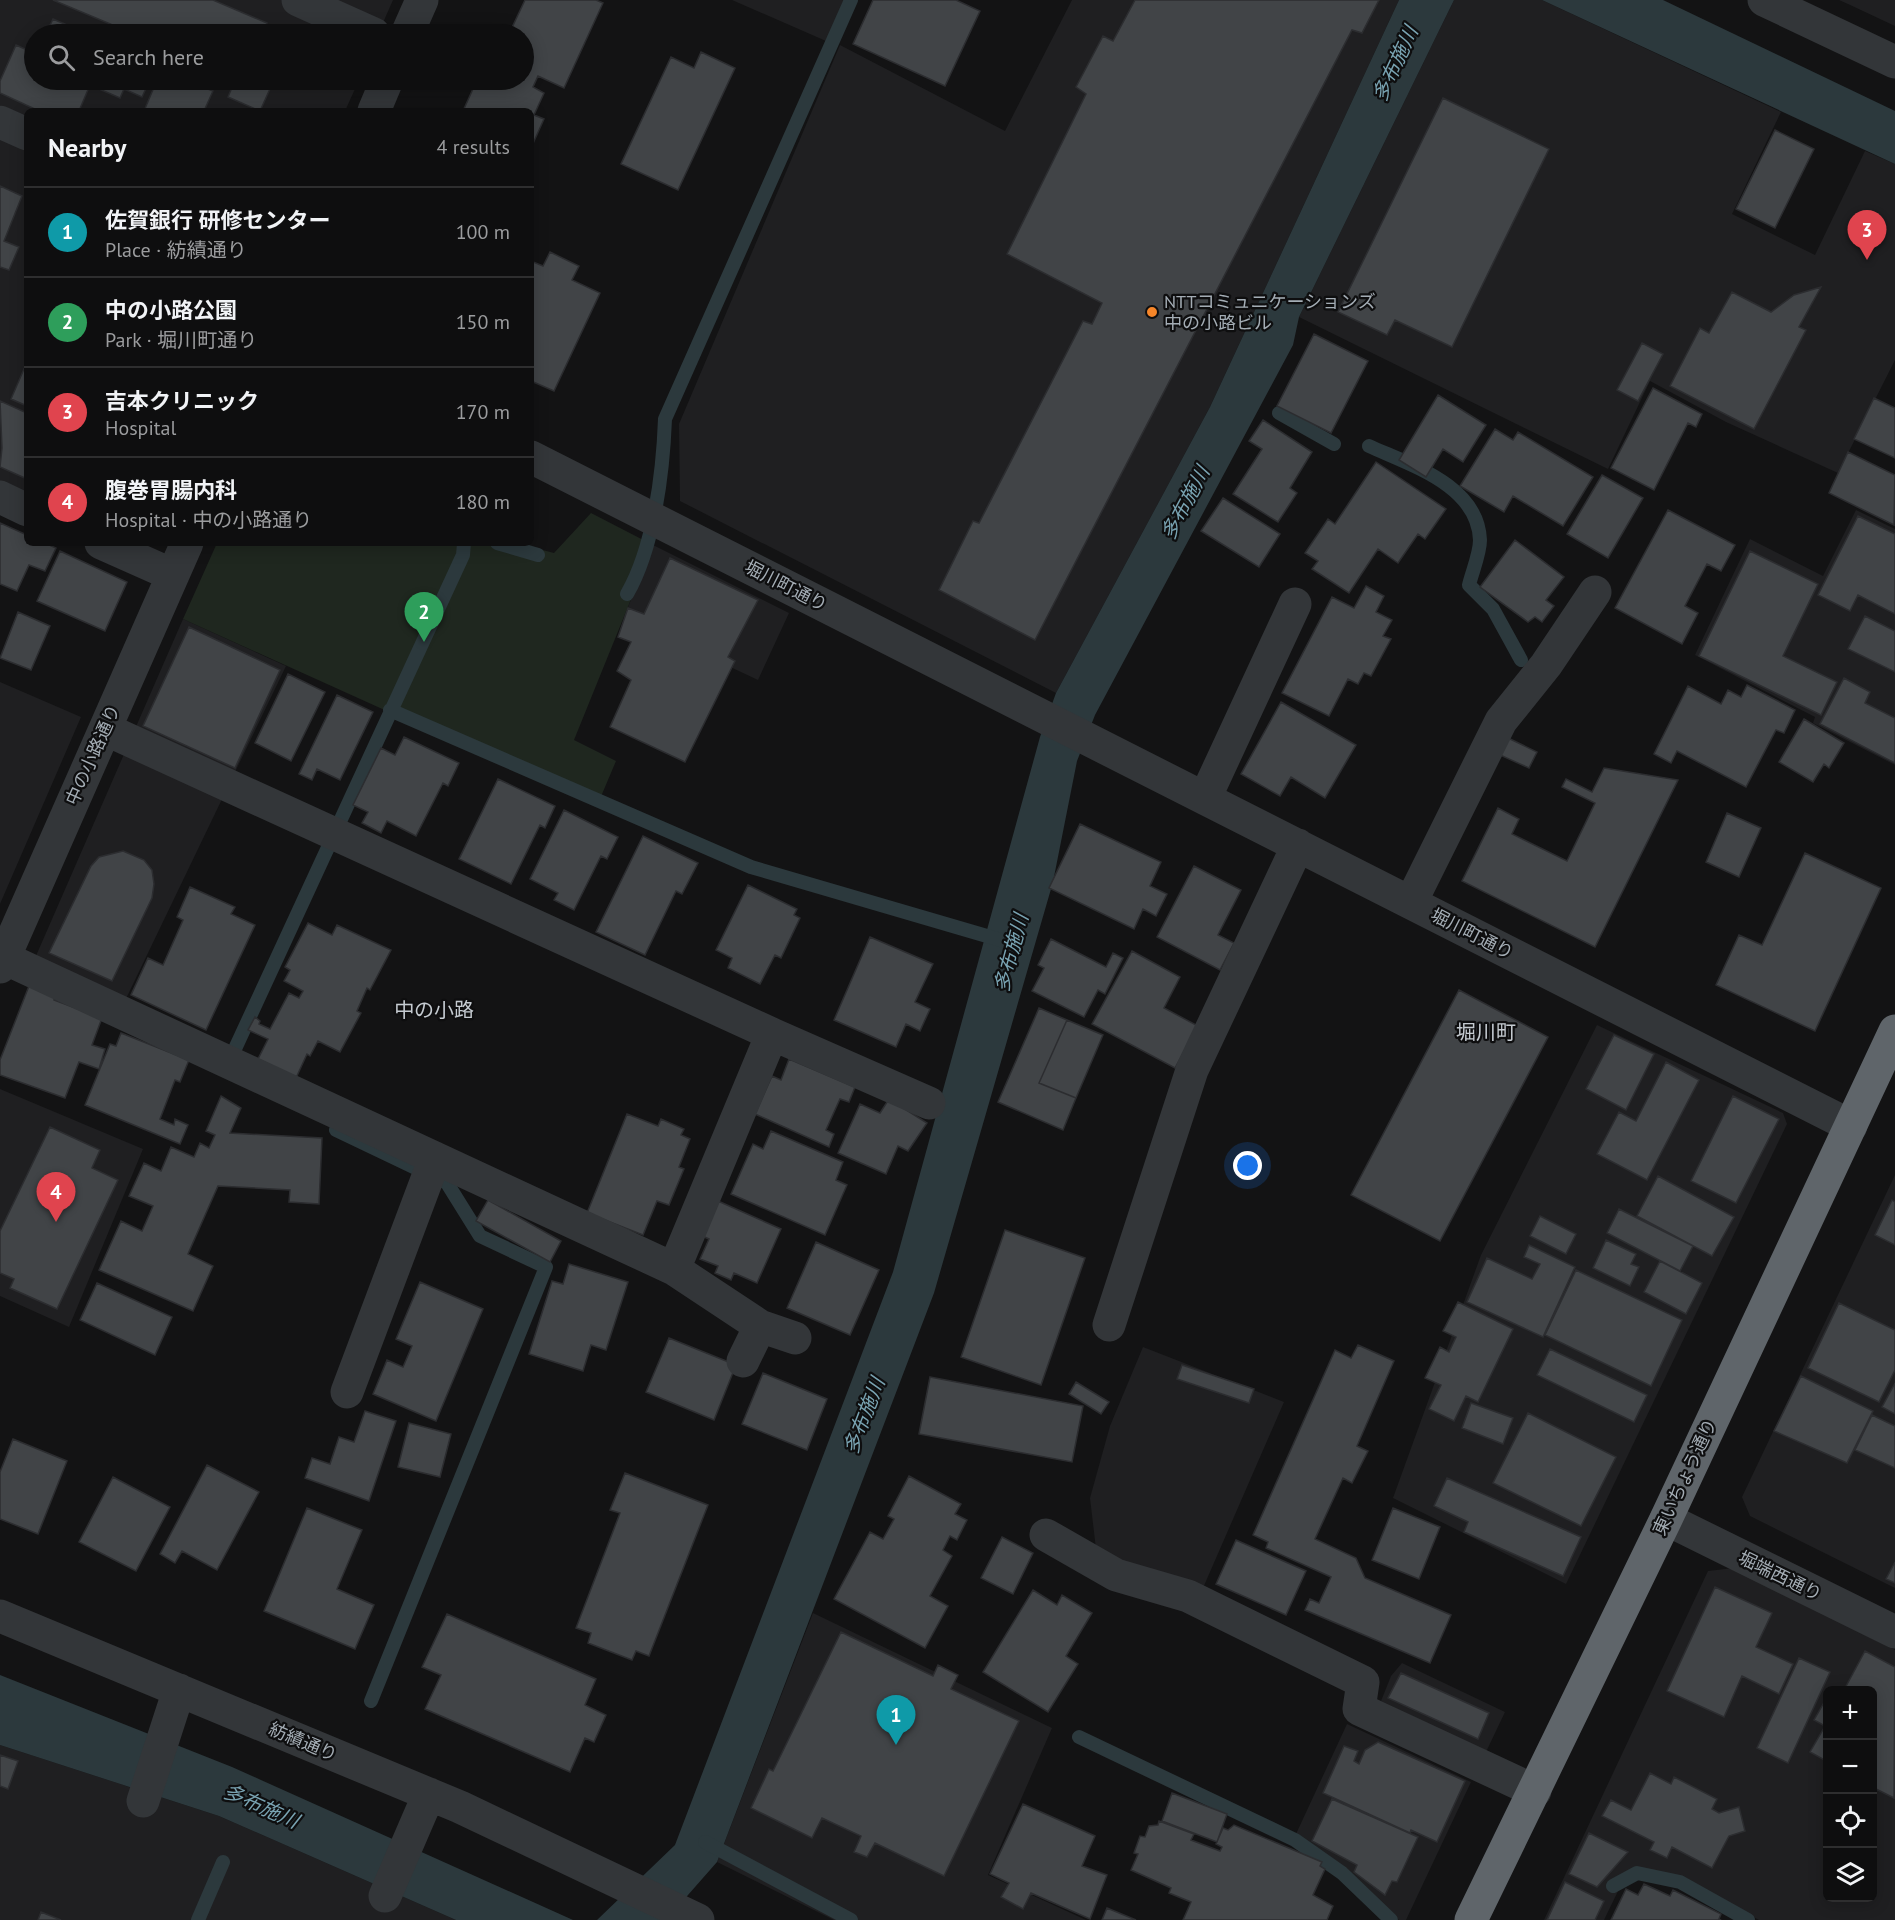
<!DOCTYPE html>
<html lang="en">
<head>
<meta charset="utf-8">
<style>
	:root { --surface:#0e0e0f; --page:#1c1c1d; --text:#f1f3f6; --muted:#9b9c9e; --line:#2e2e2f; --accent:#f68629 }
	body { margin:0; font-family:"PT Sans","Noto Sans JP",sans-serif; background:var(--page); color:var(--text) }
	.controls { position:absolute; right:18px; bottom:18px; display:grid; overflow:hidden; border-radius:9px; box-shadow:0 3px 15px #0003 }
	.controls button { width:54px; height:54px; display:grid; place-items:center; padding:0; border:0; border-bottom:2px solid var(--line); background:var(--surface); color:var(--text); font:30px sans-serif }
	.you { position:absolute; left:1248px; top:1166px; width:21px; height:21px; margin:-15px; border:4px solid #fff; border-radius:50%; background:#1a73e8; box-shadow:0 0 0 9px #1a73e833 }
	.badge { display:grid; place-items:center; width:39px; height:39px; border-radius:50%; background:var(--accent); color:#fff; font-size:20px; font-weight:700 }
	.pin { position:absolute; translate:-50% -50px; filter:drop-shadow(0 2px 3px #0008) }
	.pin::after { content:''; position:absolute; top:32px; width:21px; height:18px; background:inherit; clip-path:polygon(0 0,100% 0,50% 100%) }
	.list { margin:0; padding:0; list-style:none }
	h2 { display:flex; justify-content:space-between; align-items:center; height:78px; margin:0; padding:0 24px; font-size:26px }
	h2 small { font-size:20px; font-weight:400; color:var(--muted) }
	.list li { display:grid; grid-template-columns:39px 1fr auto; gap:18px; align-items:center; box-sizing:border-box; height:90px; padding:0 24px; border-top:2px solid var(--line) }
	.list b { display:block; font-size:22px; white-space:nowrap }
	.list p { margin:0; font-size:20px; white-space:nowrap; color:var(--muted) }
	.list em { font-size:20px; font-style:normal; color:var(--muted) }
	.icon { flex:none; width:33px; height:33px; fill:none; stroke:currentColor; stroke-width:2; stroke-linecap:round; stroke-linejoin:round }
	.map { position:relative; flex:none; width:1895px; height:1920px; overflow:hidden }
	.search { position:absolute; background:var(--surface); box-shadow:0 3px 15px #0003; left:24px; top:24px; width:510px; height:66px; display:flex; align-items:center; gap:15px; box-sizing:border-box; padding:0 21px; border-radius:33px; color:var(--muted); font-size:22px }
	.panel { position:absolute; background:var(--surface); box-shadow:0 3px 15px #0003; left:24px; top:108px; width:510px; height:438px; border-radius:9px }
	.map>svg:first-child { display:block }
</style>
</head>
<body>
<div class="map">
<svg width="1895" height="1920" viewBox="0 0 1895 1920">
	<rect width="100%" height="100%" fill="#131314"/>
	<path fill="#1f1f21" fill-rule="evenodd" d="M0 0H393L378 34H34V80H359L345 111H27V116L0 105Z
		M732 0H844L826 41Z
		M1072 0H1399L1210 407 1056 693 680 501 679 424 840 45 1005 131Z
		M1454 0H1542L1781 112 1732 214 1815 255 1865 151 1895 164V360L1838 473 1726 422 1650 381 1608 469 1299 317Z
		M1839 0H1895V26L1848 4Z
		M0 139 27 151V500L0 489Z
		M1856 510 1895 529V765L1813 723 1815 717 1695 655 1750 539 1823 576Z
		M653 545 789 613 758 680 624 617Z
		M183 619 286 666 122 1007 32 965Z
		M0 682 81 717 0 904Z
		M1597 1025 1783 1113 1787 1124 1566 1584 1393 1498 1481 1255Z
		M0 1089 143 1149 69 1327 0 1296Z
		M1895 1175V1588L1750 1516 1742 1497Z
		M1143 1347 1284 1402 1203 1588 1125 1567 1096 1549 1090 1498 1110 1426Z
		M1734 1568 1895 1650V1920H1759L1681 1878 1639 1869 1620 1887 1604 1920H1544L1708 1571ZM1828 1690H1872V1898H1828Z
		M813 1613 1052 1728 988 1875 1086 1920H834L717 1862Z
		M1402 1663 1505 1712 1486 1752 1381 1701 1391 1676Z
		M1347 1724 1471 1782 1406 1920H1399L1296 1834Z
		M0 1745 219 1816 456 1920H0Z"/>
	<path fill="#1f271f" d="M591 513 653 545 574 740 616 761 597 806 183 619 217 543H516L554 553Z"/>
	<path fill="#2c393d" d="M1399 0H1454L1299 317 1293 345 1095 715 1077 761 1053 882 934 1293 717 1862 666 1920H597L675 1845 893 1272 1040 737 1056 693 1210 407Z
		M1542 0H1663L1895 111V164Z
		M0 1675 232 1767 573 1920H456L219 1816 0 1745Z"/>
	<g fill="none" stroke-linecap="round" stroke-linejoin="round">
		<path stroke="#2c393d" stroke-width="14" d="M1279 413 1334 444
			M1369 446C1410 465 1478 485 1480 540 1480 554 1472 572 1469 585L1493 609 1521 660
			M497 543 538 555
			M627 594C654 547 663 473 665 419L851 0
			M390 710 751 867 1004 941
			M228 1064 463 555 464 543
			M336 1130 447 1183 480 1236 546 1267 371 1701
			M1079 1737 1295 1840 1342 1873 1391 1920
			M705 1842 851 1920
			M1613 1886 1637 1873 1680 1882 1748 1920
			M198 1920 223 1862"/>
	</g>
	<path fill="#414447" stroke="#2c2d30" stroke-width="1.5" d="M53 0H213L267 23 262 34H134Z
		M525 0H596L603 3 564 88 538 76 533 87 544 93 534 115 544 119 531 148V111H463L477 80H524V34H509Z
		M873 0H956L980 11 945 86 853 44Z
		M1135 0H1379L1362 33 1352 30 1035 640 939 590 973 521 979 523 1083 321 1092 324 1102 303 1007 254 1086 94 1076 87 1103 36 1113 41Z
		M53 19 88 34H46Z
		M16 45 34 53V80H150L142 97 124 89 120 98 90 85 79 111H39L0 93V81Z
		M701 52 735 68 678 190 621 164 671 57 694 68Z
		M157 80H186L213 91 204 111H144Z
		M235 80H274L260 111 228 97Z
		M1443 98 1549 149 1452 347 1395 320 1387 335 1338 312Z
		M1775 130 1814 149 1775 228 1736 209Z
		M0 186 22 196 4 241 19 247 9 270 0 267Z
		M550 252 579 266 572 280 600 293 554 391 531 381V261L543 266Z
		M1821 287 1799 327 1806 330 1754 429 1670 386 1700 328 1709 333 1732 292 1771 312 1794 295Z
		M1314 334 1368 361 1331 433 1277 406Z
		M1642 343 1663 354 1638 401 1617 390Z
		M27 362V406L11 399Z
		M1653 388 1702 414 1696 427 1688 423 1654 490 1611 468Z
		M1438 395 1486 425 1463 462 1443 449 1426 477 1399 460Z
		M1874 398 1895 408V458L1854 439Z
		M0 401 27 413V479L0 467 2 448Z
		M1263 420 1312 452 1290 488 1297 493 1278 522 1233 494 1262 449 1249 441Z
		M1495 429 1513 440 1518 432 1593 477 1563 526 1513 496 1504 512 1460 486Z
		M1848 452 1895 475 1894 525 1829 493Z
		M1376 462 1446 509 1425 539 1418 534 1398 563 1378 549 1349 593 1312 569 1318 561 1305 553 1328 519 1335 524Z
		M1602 475 1643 498 1608 558 1567 534Z
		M1223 498 1280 534 1259 567 1201 531Z
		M1668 510 1735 545 1721 571 1707 564 1685 606 1698 613 1682 644 1615 608Z
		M1858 516 1895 534V614L1858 595 1850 611 1818 595Z
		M0 523 27 535V543H45L56 548 45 571 29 565 17 591 0 584Z
		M1515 540 1564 577 1546 600 1554 606 1542 622 1535 617 1528 622 1480 587Z
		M60 551 127 582 105 631 37 601Z
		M1750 551 1818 584 1783 656 1837 682 1821 715 1699 656Z
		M670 558 758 600 728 657 735 661 685 762 610 727 631 680 617 671 631 642 618 637 628 608 644 614Z
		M1366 586 1384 596 1376 612 1392 620 1383 636 1391 639 1371 676 1364 673 1358 684 1348 679 1329 716 1282 693 1332 597 1354 608Z
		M18 612 50 626 31 670 0 658Z
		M1865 616 1895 631V672L1848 649Z
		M189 627 280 670 235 768 143 726Z
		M288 674 325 692 291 761 255 743Z
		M1844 678 1870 692 1865 703 1895 718V763L1820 724Z
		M1747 685 1795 710 1784 733 1776 730 1746 787 1677 751 1671 763 1654 754 1688 686 1721 704 1728 690 1741 697Z
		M337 695 373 712 340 780 317 769 312 780 299 774Z
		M1281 702 1356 745 1325 798 1291 777 1280 796 1241 774Z
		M1804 719 1844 743 1829 768 1824 764 1813 782 1779 762Z
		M404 737 459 763 448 786 443 783 416 836 387 821 381 833 362 823 368 812 353 805 381 748 395 755Z
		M1508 738 1537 752 1529 768 1500 755Z
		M1604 768 1678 780 1595 947 1462 881 1498 808 1519 819 1512 834 1567 861 1595 803 1562 787 1566 779 1592 792Z
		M498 779 555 806 545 828 540 825 511 884 459 859Z
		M564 810 618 837 607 859 601 856 574 910 554 900 558 893 530 879Z
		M1727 813 1761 828 1739 877 1706 862Z
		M1080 824 1161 862 1150 886 1167 894 1156 916 1143 909 1134 929 1049 888Z
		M643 836 698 863 682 894 676 891 645 955 596 932Z
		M123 851 144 860 152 870 154 884 152 898 112 981 49 953 91 866 99 857Z
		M1805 853 1881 888 1815 1031 1716 985 1739 935 1762 945Z
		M1194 866 1241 890 1218 935 1234 943 1220 970 1157 937Z
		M748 885 797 909 794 915 800 918 781 958 775 955 760 984 728 968 732 958 716 950Z
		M190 887 235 907 231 914 255 925 206 1030 131 995 148 958 163 965 183 920 177 917Z
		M308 923 332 935 337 925 391 950 370 990 367 988 357 1011 361 1013 340 1052 318 1041 310 1056 307 1054 296 1078 258 1059 268 1039 248 1030 255 1017 260 1021 259 1024 270 1029 289 993 299 998 303 991 284 981 290 970 285 967Z
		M870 937 933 964 915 1002 930 1009 920 1031 906 1024 896 1047 834 1020Z
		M1051 939 1106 967 1113 953 1123 958 1105 994 1098 990 1084 1017 1032 991 1044 968 1038 965Z
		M1132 951 1180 977 1164 1008 1198 1026 1175 1068 1092 1024Z
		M29 986 55 995 54 1000 102 1018 92 1045 105 1049 99 1069 79 1062 65 1098 0 1075V1060Z
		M1459 990 1548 1037 1440 1241 1351 1195Z
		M1039 1008 1067 1020 1039 1083 1076 1098 1063 1130 998 1102Z
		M1067 1020 1103 1035 1076 1098 1039 1083Z
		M121 1033 189 1060 180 1082 175 1080 160 1119 174 1125 175 1119 188 1125 180 1144 85 1105 110 1044 116 1046Z
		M1614 1035 1654 1054 1626 1110 1586 1089Z
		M789 1059 855 1087 849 1102 840 1099 826 1130 834 1134 829 1147 755 1114 772 1076 781 1080Z
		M1666 1062 1699 1080 1647 1180 1597 1154 1619 1112 1636 1121Z
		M221 1096 241 1108 230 1133 322 1138 319 1204 289 1202 290 1190 218 1186 188 1254 213 1266 193 1311 99 1270 121 1221 142 1231 153 1206 129 1196 144 1163 161 1171 171 1147 194 1157 200 1143 209 1148 215 1135 206 1131Z
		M1733 1096 1779 1119 1736 1203 1691 1181Z
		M889 1099 927 1123 908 1151 898 1146 886 1174 838 1153 860 1104 880 1113Z
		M627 1114 658 1126 661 1119 684 1129 681 1135 690 1139 679 1167 684 1169 669 1205 657 1201 643 1235 587 1213Z
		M50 1127 100 1150 92 1168 118 1180 57 1309 10 1288 14 1279 0 1273V1231Z
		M771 1131 843 1162 836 1180 847 1185 825 1235 731 1194 753 1144 763 1149Z
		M1658 1176 1734 1217 1712 1256 1637 1216Z
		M488 1200 561 1241 550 1262 476 1221Z
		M1892 1200 1895 1202V1245L1875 1235Z
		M718 1201 781 1229 757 1283 734 1273 731 1280 715 1273 718 1266 700 1259 709 1239 702 1236Z
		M1619 1209 1693 1246 1680 1271 1607 1233Z
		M1540 1216 1576 1234 1566 1254 1530 1236Z
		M1005 1230 1085 1258 1041 1385 961 1357Z
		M1606 1240 1636 1254 1631 1264 1639 1267 1630 1286 1593 1268Z
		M816 1242 879 1270 850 1335 787 1308Z
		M1529 1245 1575 1267 1543 1337 1467 1302 1487 1258 1532 1279 1540 1264 1524 1257Z
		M1660 1261 1702 1283 1686 1314 1644 1292Z
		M569 1264 628 1282 606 1350 591 1345 583 1371 529 1354 552 1281 563 1284Z
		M1576 1270 1682 1320 1651 1386 1545 1335Z
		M420 1282 483 1309 436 1421 373 1394 387 1360 403 1367 412 1346 396 1339Z
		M97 1283 172 1317 155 1355 80 1320Z
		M1458 1302 1513 1329 1478 1402 1466 1396 1454 1421 1429 1409 1441 1385 1425 1378 1440 1347 1449 1352 1456 1337 1443 1331Z
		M1839 1303 1895 1330V1370L1879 1402 1808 1368Z
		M669 1338 736 1365 714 1420 646 1392Z
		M1358 1345 1394 1361 1357 1446 1368 1451 1352 1483 1343 1478 1315 1539 1356 1558 1365 1578 1451 1615 1430 1663 1305 1610 1310 1599 1319 1603 1331 1577 1266 1548 1268 1542 1253 1535 1335 1350 1351 1358Z
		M1550 1349 1647 1395 1634 1422 1537 1375Z
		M1182 1365 1254 1389 1249 1403 1177 1379Z
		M763 1373 827 1399 807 1450 742 1424Z
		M1801 1376 1873 1411 1847 1463 1774 1431Z
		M930 1377 1083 1406 1072 1462 919 1434Z
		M1076 1382 1109 1402 1101 1414 1069 1394Z
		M1895 1383V1414L1882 1407Z
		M1471 1403 1513 1418 1503 1444 1462 1428Z
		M365 1411 396 1421 369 1501 305 1478 312 1458 330 1464 339 1437 354 1442Z
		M1528 1413 1616 1457 1581 1526 1493 1483Z
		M1872 1415 1895 1426V1468L1855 1450Z
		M409 1423 451 1434 440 1477 398 1467Z
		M13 1439 67 1461 38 1534 0 1519V1472Z
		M207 1465 259 1492 217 1570 182 1551 175 1563 160 1554Z
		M625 1473 708 1505 649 1656 636 1651 632 1660 588 1643 591 1633 576 1628 620 1513 610 1510Z
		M909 1476 961 1504 955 1514 967 1520 957 1540 950 1536 943 1550 952 1556 930 1596 948 1606 925 1648 834 1599 870 1532 883 1539 894 1519 888 1516Z
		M113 1477 170 1507 136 1571 79 1542Z
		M1447 1478 1581 1537 1563 1576 1464 1532 1468 1522 1434 1506Z
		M307 1508 362 1530 337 1589 374 1605 355 1649 264 1611Z
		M1393 1508 1440 1527 1419 1579 1372 1560Z
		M1002 1537 1033 1553 1013 1594 981 1578Z
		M1236 1540 1306 1571 1286 1615 1216 1584Z
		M1895 1562V1583L1886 1579Z
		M1715 1587 1772 1613 1756 1647 1793 1664 1779 1694 1742 1676 1724 1717 1667 1691Z
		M1033 1590 1057 1605 1062 1595 1092 1613 1066 1656 1078 1664 1048 1712 983 1672Z
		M447 1614 596 1679 585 1705 606 1715 594 1742 585 1738 570 1772 425 1709 441 1675 422 1667Z
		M841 1632 933 1676 938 1665 958 1675 951 1689 1019 1721 944 1876 875 1843 867 1857 854 1852 861 1836 822 1818 812 1838 751 1808 769 1769 773 1771Z
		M1865 1651 1895 1667 1894 1798 1872 1787V1690H1844Z
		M1799 1658 1830 1672 1788 1763 1757 1748Z
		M1401 1673 1489 1713 1478 1739 1388 1698Z
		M1826 1699 1828 1700V1762L1810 1752 1825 1726 1814 1720Z
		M1378 1742 1465 1781 1437 1842 1411 1830 1410 1833 1323 1793 1344 1746 1358 1751 1354 1761 1359 1764 1365 1750Z
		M0 1755 18 1761 8 1789 0 1786Z
		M1650 1773 1671 1784 1674 1777 1717 1799 1712 1809 1719 1813 1739 1807 1745 1831 1729 1836 1712 1868 1672 1847 1667 1858 1650 1850 1654 1842 1602 1816 1611 1800 1631 1810Z
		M1172 1793 1227 1814 1217 1842 1162 1821Z
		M1332 1799 1418 1837 1397 1882 1392 1881 1385 1895 1354 1872 1357 1865 1312 1841Z
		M1023 1804 1095 1836 1082 1866 1107 1875 1090 1919 1031 1893 1023 1909 1001 1897 1009 1883 990 1874Z
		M1159 1821 1194 1834 1191 1840 1220 1851 1222 1847 1216 1844 1223 1828 1228 1830 1234 1825 1322 1862 1320 1866 1325 1869 1313 1895 1333 1906 1327 1920H1183L1191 1902 1169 1893 1171 1888 1131 1870 1138 1854 1134 1853 1140 1836 1145 1837 1149 1826 1158 1825Z
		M1589 1833 1628 1852 1597 1887 1569 1874Z
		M1565 1882 1604 1901 1595 1920H1547Z
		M1644 1884 1670 1896 1673 1890 1721 1914 1719 1919 1721 1920H1611L1626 1889 1638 1895Z
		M1107 1908 1136 1920H1102Z
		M41 1912 61 1920H38Z"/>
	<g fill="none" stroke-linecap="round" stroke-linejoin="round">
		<path stroke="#333639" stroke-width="33" d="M298 0 374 34
			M1764 0 1895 62
			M407 34 422 0
			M374 111 387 80
			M0 122 27 134
			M531 457 1851 1126
			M0 497 27 510
			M101 543 173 575
			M1205 798 1295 604
			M1411 902 1501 721 1546 665 1595 592
			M4 958 674 1269 772 1034 105 729
			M0 967 187 543
			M772 1034 929 1103
			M674 1269 760 1326
			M1109 1325 1192 1070 1298 845
			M743 1361 760 1326 795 1338
			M347 1392 435 1158
			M1666 1519 1895 1632
			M1046 1535 1116 1575 1188 1596 1363 1682 1359 1709 1535 1791
			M0 1616 460 1807 698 1920
			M143 1801 179 1690
			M385 1896 429 1794"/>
		<path stroke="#5f656a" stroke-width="33" d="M1471 1920 1666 1519 1895 1031"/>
	</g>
	<circle fill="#f68629" stroke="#0e0e0f" stroke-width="2" cx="1152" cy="312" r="6"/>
	<g text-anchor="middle" stroke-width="4.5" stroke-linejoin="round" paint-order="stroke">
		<g font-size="18" fill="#a4adb5" stroke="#0e0e0f" text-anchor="start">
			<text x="1164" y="308">NTTコミュニケーションズ<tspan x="1164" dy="21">中の小路ビル</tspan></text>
		</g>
		<g font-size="18" fill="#a4adb5" stroke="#0e0e0f">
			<text transform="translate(786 586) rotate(27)" y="6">堀川町通り</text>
			<text transform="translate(93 755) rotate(-66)" y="6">中の小路通り</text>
			<text transform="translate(1472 934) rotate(27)" y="6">堀川町通り</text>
			<text transform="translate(1685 1477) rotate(-65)" y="6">東いちょう通り</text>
			<text transform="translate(1780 1576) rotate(26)" y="6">堀端西通り</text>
			<text transform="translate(303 1742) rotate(23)" y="6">紡績通り</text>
		</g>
		<g font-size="20" font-style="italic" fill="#79a3b2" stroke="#0e0e0f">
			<text transform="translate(1395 64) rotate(-65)" y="7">多布施川</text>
			<text transform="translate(1185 503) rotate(-62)" y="7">多布施川</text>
			<text transform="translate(1011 953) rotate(-75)" y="7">多布施川</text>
			<text transform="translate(864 1416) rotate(-69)" y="7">多布施川</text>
			<text transform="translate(261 1806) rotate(24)" y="7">多布施川</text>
		</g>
		<g font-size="20" fill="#c5cbd1" stroke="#0e0e0f">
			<text x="434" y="1017">中の小路</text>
			<text x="1486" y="1039">堀川町</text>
		</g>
	</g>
</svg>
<div class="controls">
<button>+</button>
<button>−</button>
<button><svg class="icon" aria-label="locate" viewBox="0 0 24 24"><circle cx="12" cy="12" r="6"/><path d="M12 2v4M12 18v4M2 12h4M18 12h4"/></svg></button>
<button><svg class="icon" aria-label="layers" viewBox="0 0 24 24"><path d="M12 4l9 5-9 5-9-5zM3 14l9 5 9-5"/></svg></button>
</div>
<div class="you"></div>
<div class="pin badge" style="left:896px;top:1745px;background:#0f9aa8">1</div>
<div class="pin badge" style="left:424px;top:642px;background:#2e9e5b">2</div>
<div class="pin badge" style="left:1867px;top:260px;background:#e0444e">3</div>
<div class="pin badge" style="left:56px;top:1222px;background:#e0444e">4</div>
<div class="search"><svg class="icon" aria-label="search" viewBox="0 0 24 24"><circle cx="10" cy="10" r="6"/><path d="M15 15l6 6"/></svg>Search here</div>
<section class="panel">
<h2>Nearby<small>4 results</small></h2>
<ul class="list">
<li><span class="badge" style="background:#0f9aa8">1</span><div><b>佐賀銀行 研修センター</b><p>Place · 紡績通り</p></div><em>100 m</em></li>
<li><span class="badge" style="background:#2e9e5b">2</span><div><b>中の小路公園</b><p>Park · 堀川町通り</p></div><em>150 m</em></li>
<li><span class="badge" style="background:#e0444e">3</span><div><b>吉本クリニック</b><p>Hospital</p></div><em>170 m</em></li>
<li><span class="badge" style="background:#e0444e">4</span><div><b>腹巻胃腸内科</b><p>Hospital · 中の小路通り</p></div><em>180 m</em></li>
</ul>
</section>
</div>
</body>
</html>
